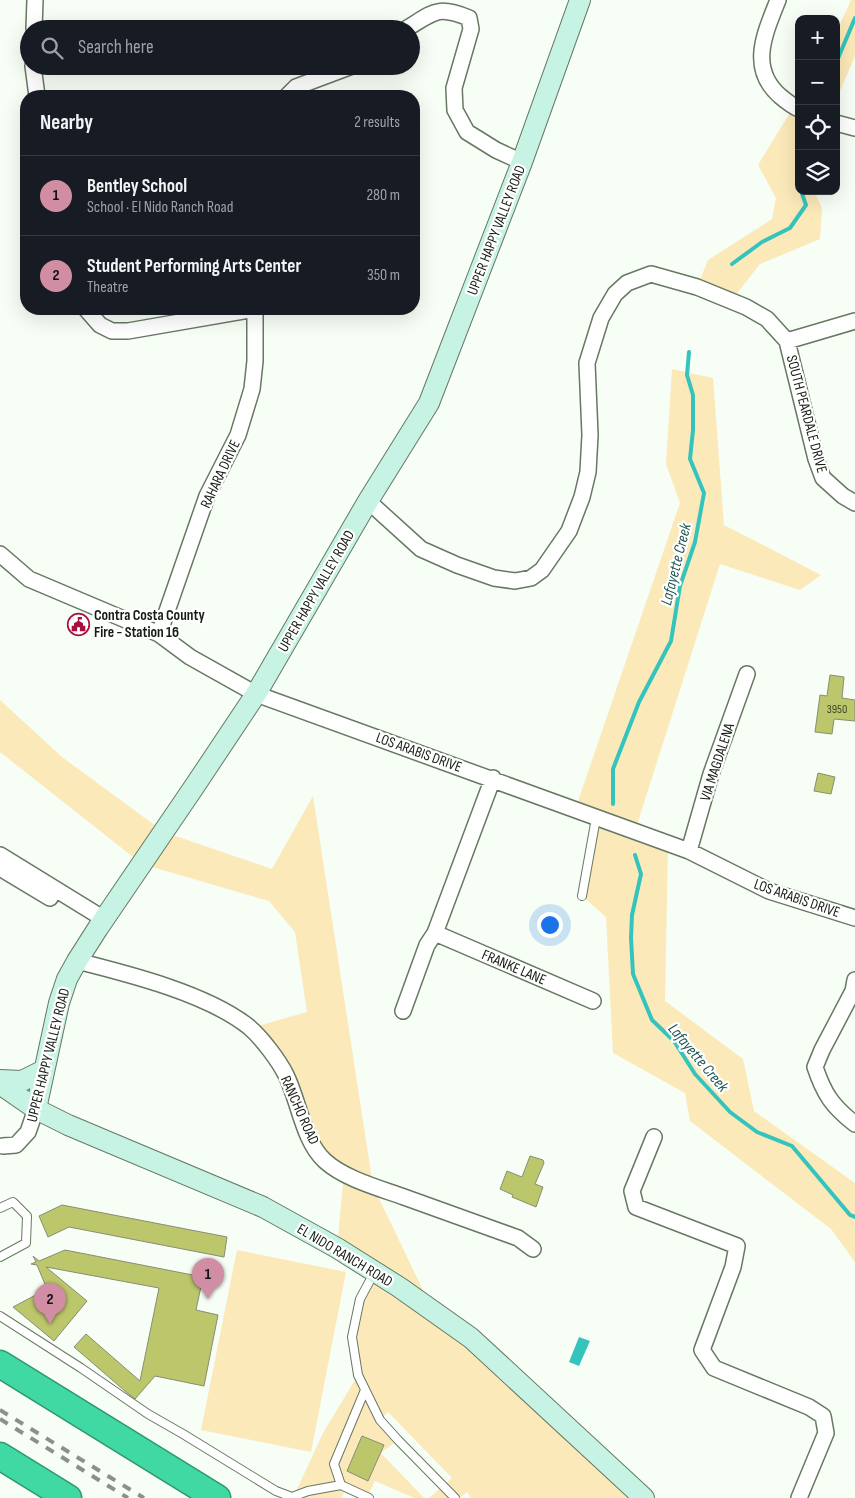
<!DOCTYPE html>
<html lang="en">
<head>
<meta charset="utf-8">
<style>
	:root { --surface:#171b24; --page:#20242c; --text:#f1f3f6; --muted:#9ea1a6; --line:#363941; --accent:#d08da3 }
	body { margin:0; font-family:"Sofia Sans Condensed",sans-serif; background:var(--page); color:var(--text) }
	.controls { position:absolute; right:15px; top:15px; display:grid; overflow:hidden; border-radius:10px; box-shadow:0 5px 20px #0002 }
	.controls button { width:45px; height:45px; display:grid; place-items:center; padding:0; border:0; border-bottom:1px solid var(--line); background:var(--surface); color:var(--text); font:25px sans-serif }
	.you { position:absolute; left:549px; top:924px; width:18px; height:18px; margin:-12px; border:4px solid #fff; border-radius:50%; background:#1a73e8; box-shadow:0 0 0 8px #1a73e833 }
	.badge { display:grid; place-items:center; width:32px; height:32px; border-radius:50%; background:var(--accent); color:#111; font-size:16px; font-weight:700 }
	.pin { position:absolute; translate:-50% -41px; filter:drop-shadow(0 1px 2px #0008) }
	.pin::after { content:''; position:absolute; top:26px; width:18px; height:15px; background:inherit; clip-path:polygon(0 0,100% 0,50% 100%) }
	.list { margin:0; padding:0; list-style:none }
	h2 { display:flex; justify-content:space-between; align-items:center; height:65px; margin:0; padding:0 20px; font-size:21px }
	h2 small { font-size:16px; font-weight:400; color:var(--muted) }
	.list li { display:grid; grid-template-columns:32px 1fr auto; gap:15px; align-items:center; box-sizing:border-box; height:80px; padding:0 20px; border-top:1px solid var(--line) }
	.list b { display:block; font-size:19px; white-space:nowrap }
	.list p { margin:0; font-size:16px; white-space:nowrap; color:var(--muted) }
	.list em { font-size:16px; font-style:normal; color:var(--muted) }
	.icon { flex:none; width:28px; height:28px; fill:none; stroke:currentColor; stroke-width:2; stroke-linecap:round; stroke-linejoin:round }
	.map { position:relative; flex:none; width:855px; height:1498px; overflow:hidden }
	.search { position:absolute; background:var(--surface); box-shadow:0 5px 20px #0002; left:20px; top:20px; width:400px; height:55px; display:flex; align-items:center; gap:12px; box-sizing:border-box; padding:0 18px; border-radius:28px; color:var(--muted); font-size:19px }
	.panel { position:absolute; background:var(--surface); box-shadow:0 5px 20px #0002; left:20px; top:90px; width:400px; height:225px; border-radius:20px }
	.map>svg:first-child { display:block }
</style>
</head>
<body>
<div class="map">
<svg width="855" height="1498" viewBox="0 0 855 1498">
	<rect width="100%" height="100%" fill="#f6fef5"/>
	<path fill="#fce9b9" fill-rule="evenodd" d="M851 0H855V56L836 100V33Z
		M799 98V191H814L822 208 820 239 760 264 731 301 697 287 708 260 772 219 776 198 758 165Z
		M672 369 713 378 724 525 821 575 800 590 720 564 635 831 668 843 665 1001 743 1059 754 1111 855 1183V1262L831 1229 690 1121 685 1093 613 1053 606 917 582 896 596 818 575 810 680 503 666 464Z
		M0 700 62 757 164 832 272 869 313 796 373 1186 433 1311 644 1498H471L467 1492 459 1498H429L452 1478 388 1412 380 1420 398 1440 381 1453 424 1498H414L375 1481 367 1497 347 1487 341 1498H293L323 1433 358 1375 352 1337 360 1299 374 1272 337 1248 344 1173 325 1161 286 1075 250 1028 307 1012 295 932 269 901 142 864 0 752ZM362 1436 384 1445 368 1480 347 1471Z
		M237 1250 346 1272 311 1452 201 1430Z"/>
	<path fill="#35c4bd" d="M579 1337 590 1341 579 1366 569 1362Z"/>
	<g fill="none" stroke-linecap="round" stroke-linejoin="round">
		<path stroke="#35c4bd" stroke-width="4" d="M836 63 855 18
			M797 178 799 184
			M732 264 762 242 790 228 806 205 801 191
			M613 804V769L639 702 671 641 680 586 695 542 704 493 690 459 693 430V395L687 375 689 352
			M635 855 641 874 632 915 631 938 633 974 652 1020 674 1041 695 1074 730 1112 757 1132 792 1146 850 1215 855 1217"/>
	</g>
	<path fill="#bcc66b" stroke="#898d73" d="M830 675 844 677 842 698 855 700V721L834 719 832 734 815 732 820 695 827 696Z
		M818 773 835 777 831 794 814 791Z
		M530 1156 543 1160 544 1163 535 1184 543 1187 536 1207 512 1197 513 1195 500 1189 507 1171 522 1177Z
		M62 1205 227 1237 224 1257 69 1227 48 1237 39 1216Z
		M65 1250 203 1277 196 1310 218 1315 204 1386 155 1376 135 1399 125 1391 74 1347 86 1334 140 1381 159 1288 46 1267 87 1301 54 1341 13 1307 47 1289 37 1265 31 1264 36 1262 33 1256 39 1261Z
		M362 1436 384 1445 368 1481 347 1471Z"/>
	<g fill="none" stroke-linecap="round" stroke-linejoin="round">
		<defs>
			<path id="lane" d="M582 896 596 818
				M0 1208 13 1202 27 1216 26 1243 0 1257
				M374 1273 360 1299 352 1337 358 1375 380 1420 398 1440 455 1498
				M0 1316 81 1368 148 1414 183 1434 276 1491 292 1497 308 1491 341 1485 369 1498
				M341 1485 334 1464 365 1390"/>
			<path id="street" d="M778 0C765 33 748 68 780 96 786 101 792 106 799 109
				M34 29 35 0
				M406 29C434 12 437 5 469 18L471 29 454 88 455 110 467 132 496 150 522 162
				M33 66 37 96
				M287 96 296 87 352 66
				M836 123 855 128
				M86 309 100 325 112 331H128L255 309
				M787 341 855 321
				M368 501 421 549 457 565 494 578 515 581 531 578 542 570 569 531 582 497 588 472 590 435 587 363 601 318 615 294 627 283 651 274 697 287 746 307 767 319 787 341 816 459 823 478 843 496 855 503
				M0 554 29 579 159 634 190 657 256 694 689 851 769 891 855 918
				M159 634 207 496 238 435 252 389 255 361V309
				M689 851 711 774 747 674
				M0 855 104 919
				M0 868 50 898
				M435 933 593 1001
				M77 961C129 974 208 994 249 1027 262 1038 279 1061 286 1075 299 1101 303 1141 325 1161 345 1179 379 1188 404 1197 442 1211 480 1224 518 1238L533 1249
				M855 980 853 991 822 1050 815 1067C824 1094 832 1106 855 1124
				M403 1011 427 945 435 933 493 778
				M654 1137 632 1191 636 1207 737 1246 733 1267 702 1350 714 1368 809 1407 823 1416 826 1433 799 1498
				M3 1146 16 1145 28 1132 36 1109"/>
			<path id="secondary" d="M0 1080 22 1081 44 1070
				M0 1084 36 1109 68 1125 263 1207 337 1248 399 1287 471 1338 644 1498
				M36 1109 59 1003 67 979 77 961 98 928 194 787 256 694 368 501 429 403 522 162 580 0"/>
			<path id="highway" d="M0 1364 217 1498
				M0 1456 68 1498"/>
		</defs>
		<use href="#lane" stroke="#677863" stroke-width="10"/>
		<use href="#street" stroke="#677863" stroke-width="18"/>
		<use href="#secondary" stroke="#677863" stroke-width="22"/>
		<use href="#highway" stroke="#319771" stroke-width="29"/>
		<use href="#lane" stroke="#fff" stroke-width="8"/>
		<use href="#street" stroke="#fff" stroke-width="15"/>
		<use href="#secondary" stroke="#c6f3e3" stroke-width="20"/>
		<use href="#highway" stroke="#40d8a3" stroke-width="26"/>
		<path stroke="#899188" stroke-width="4" stroke-dasharray="9 9" stroke-linecap="butt" d="M0 1410 144 1498
			M0 1419 128 1498"/>
	</g>
	<defs>
		<symbol id="civic-ring" viewBox="-11 -11 22 22"><circle r="9.5" fill="#fff" stroke="#a8113d" stroke-width="1.5"/><path d="M-.6-6.5H3V-4.5H.6V-3L4-1V1h2V6H-6V1h2V-1L-.6-3ZM-1.2 2.5V6h2.4V2.5Z" fill="#a8113d"/></symbol>
	</defs>
	<g fill-rule="evenodd">
		<use href="#civic-ring" x="66" y="612" width="25" height="25"/>
	</g>
	<g text-anchor="middle" stroke-width="4.5" stroke-linejoin="round" paint-order="stroke">
		<g font-size="12" fill="#40472a">
			<text x="837" y="713">3950</text>
		</g>
		<g font-size="15" fill="#161d14" stroke="#fff">
			<text transform="translate(496 230) rotate(-69)" y="5">UPPER HAPPY VALLEY ROAD</text>
			<text transform="translate(807 414) rotate(75)" y="5">SOUTH PEARDALE DRIVE</text>
			<text transform="translate(220 474) rotate(-65)" y="5">RAHARA DRIVE</text>
			<text transform="translate(316 591) rotate(-60)" y="5">UPPER HAPPY VALLEY ROAD</text>
			<text transform="translate(419 752) rotate(20)" y="5">LOS ARABIS DRIVE</text>
			<text transform="translate(717 762) rotate(-72)" y="5">VIA MAGDALENA</text>
			<text transform="translate(797 898) rotate(19)" y="5">LOS ARABIS DRIVE</text>
			<text transform="translate(514 967) rotate(23)" y="5">FRANKE LANE</text>
			<text transform="translate(48 1055) rotate(-76)" y="5">UPPER HAPPY VALLEY ROAD</text>
			<text transform="translate(300 1110) rotate(66)" y="5">RANCHO ROAD</text>
			<text transform="translate(345 1255) rotate(31)" y="5">EL NIDO RANCH ROAD</text>
		</g>
		<g font-size="15" font-weight="bold" fill="#161d14" stroke="#fff" text-anchor="start">
			<text x="94" y="620">Contra Costa County<tspan x="94" dy="17">Fire - Station 16</tspan></text>
		</g>
		<g font-size="16" font-style="italic" fill="#1f5855" stroke="#fff">
			<text transform="translate(675 564) rotate(-76)" y="6">Lafayette Creek</text>
			<text transform="translate(699 1057) rotate(50)" y="6">Lafayette Creek</text>
		</g>
	</g>
</svg>
<div class="controls">
<button>+</button>
<button>−</button>
<button><svg class="icon" aria-label="locate" viewBox="0 0 24 24"><circle cx="12" cy="12" r="6"/><path d="M12 2v4M12 18v4M2 12h4M18 12h4"/></svg></button>
<button><svg class="icon" aria-label="layers" viewBox="0 0 24 24"><path d="M12 4l9 5-9 5-9-5zM3 14l9 5 9-5"/></svg></button>
</div>
<div class="you"></div>
<div class="pin badge" style="left:208px;top:1299px">1</div>
<div class="pin badge" style="left:50px;top:1324px">2</div>
<div class="search"><svg class="icon" aria-label="search" viewBox="0 0 24 24"><circle cx="10" cy="10" r="6"/><path d="M15 15l6 6"/></svg>Search here</div>
<section class="panel">
<h2>Nearby<small>2 results</small></h2>
<ul class="list">
<li><span class="badge">1</span><div><b>Bentley School</b><p>School · El Nido Ranch Road</p></div><em>280 m</em></li>
<li><span class="badge">2</span><div><b>Student Performing Arts Center</b><p>Theatre</p></div><em>350 m</em></li>
</ul>
</section>
</div>
</body>
</html>
